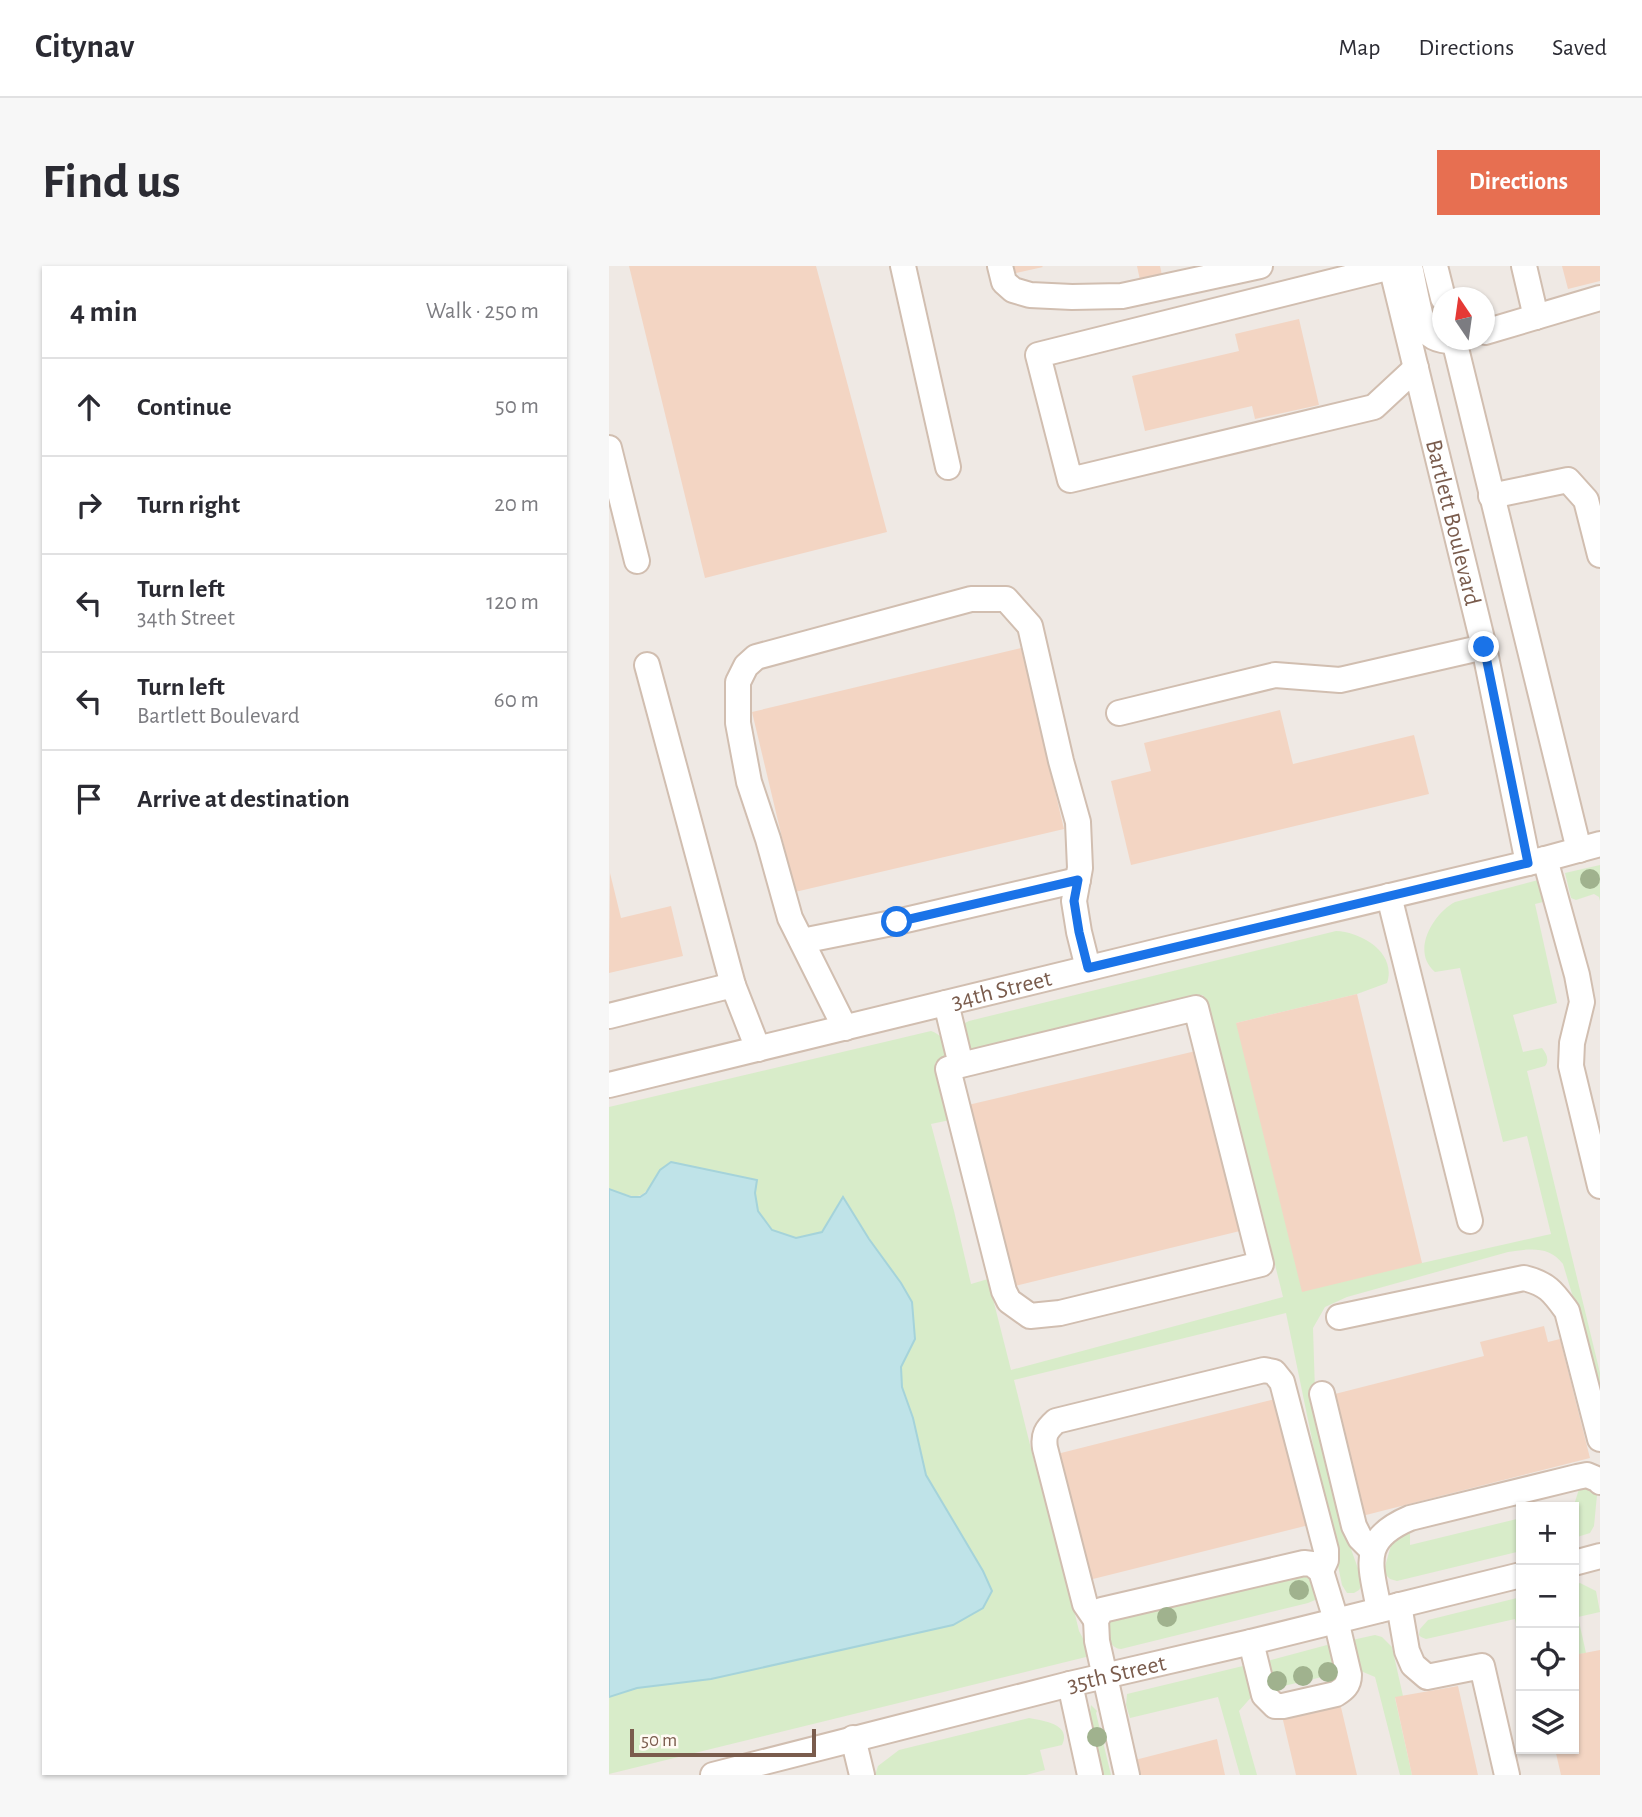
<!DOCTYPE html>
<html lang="en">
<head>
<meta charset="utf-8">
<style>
	:root { --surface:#fff; --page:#f7f7f7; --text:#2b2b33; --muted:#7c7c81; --line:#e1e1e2; --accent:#e76f51 }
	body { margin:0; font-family:"Alegreya Sans",sans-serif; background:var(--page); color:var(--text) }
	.controls { position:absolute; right:21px; bottom:21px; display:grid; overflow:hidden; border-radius:0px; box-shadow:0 2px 5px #0004 }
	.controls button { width:63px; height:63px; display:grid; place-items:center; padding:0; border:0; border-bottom:2px solid var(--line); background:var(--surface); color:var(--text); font:35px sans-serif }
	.compass { position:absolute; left:823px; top:21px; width:63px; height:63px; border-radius:50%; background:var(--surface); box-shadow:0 2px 5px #0004; rotate:347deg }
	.scale { position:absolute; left:21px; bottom:18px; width:186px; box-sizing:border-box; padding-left:7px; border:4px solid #7a5c4d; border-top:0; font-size:19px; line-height:24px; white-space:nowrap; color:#7a5c4d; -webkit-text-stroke:5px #fffaf3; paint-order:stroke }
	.stop { position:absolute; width:21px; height:21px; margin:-16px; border:5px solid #1a73e8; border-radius:50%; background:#fff }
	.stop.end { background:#1a73e8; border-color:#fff; box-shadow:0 2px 7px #0008 }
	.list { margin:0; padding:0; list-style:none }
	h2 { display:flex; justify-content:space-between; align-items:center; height:91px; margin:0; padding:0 28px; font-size:30px }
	h2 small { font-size:23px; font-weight:400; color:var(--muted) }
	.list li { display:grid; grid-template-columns:46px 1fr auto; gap:21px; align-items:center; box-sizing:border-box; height:98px; padding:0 28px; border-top:2px solid var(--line) }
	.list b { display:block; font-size:26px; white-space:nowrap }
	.list p { margin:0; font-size:23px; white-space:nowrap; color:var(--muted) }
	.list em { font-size:23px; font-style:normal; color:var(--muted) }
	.icon { flex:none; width:38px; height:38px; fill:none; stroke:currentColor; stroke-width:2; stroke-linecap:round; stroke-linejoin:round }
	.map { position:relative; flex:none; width:991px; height:1509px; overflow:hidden; border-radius:0px }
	header { display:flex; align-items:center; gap:42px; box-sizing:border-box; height:98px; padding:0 35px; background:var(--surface); border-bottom:2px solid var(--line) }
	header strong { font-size:33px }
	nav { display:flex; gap:38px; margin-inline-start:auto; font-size:24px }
	.intro { display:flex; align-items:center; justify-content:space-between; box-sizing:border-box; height:168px; padding:0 42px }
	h1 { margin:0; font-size:49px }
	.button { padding:18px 32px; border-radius:0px; background:var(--accent); color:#fff; font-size:24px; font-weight:700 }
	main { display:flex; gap:42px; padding:0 42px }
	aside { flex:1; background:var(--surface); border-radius:0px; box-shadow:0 2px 5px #0004 }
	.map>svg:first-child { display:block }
</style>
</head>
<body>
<header>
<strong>Citynav</strong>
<nav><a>Map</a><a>Directions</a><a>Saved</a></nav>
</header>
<div class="intro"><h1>Find us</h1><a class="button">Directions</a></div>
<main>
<aside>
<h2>4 min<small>Walk · 250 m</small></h2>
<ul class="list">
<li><svg class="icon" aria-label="ahead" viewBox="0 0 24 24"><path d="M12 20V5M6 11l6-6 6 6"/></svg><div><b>Continue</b></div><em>50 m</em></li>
<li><svg class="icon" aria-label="right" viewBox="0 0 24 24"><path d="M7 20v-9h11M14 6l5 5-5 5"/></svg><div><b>Turn right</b></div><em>20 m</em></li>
<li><svg class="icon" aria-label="left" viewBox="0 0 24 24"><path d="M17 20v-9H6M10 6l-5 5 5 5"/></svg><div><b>Turn left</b><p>34th Street</p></div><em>120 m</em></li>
<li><svg class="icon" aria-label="left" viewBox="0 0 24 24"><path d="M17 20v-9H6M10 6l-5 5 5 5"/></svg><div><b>Turn left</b><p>Bartlett Boulevard</p></div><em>60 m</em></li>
<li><svg class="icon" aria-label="arrive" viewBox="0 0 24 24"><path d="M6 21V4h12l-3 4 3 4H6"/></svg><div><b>Arrive at destination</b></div></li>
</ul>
</aside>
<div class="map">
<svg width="991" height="1509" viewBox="0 0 991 1509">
	<rect width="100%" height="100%" fill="#fdf6ec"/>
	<path fill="#efe9e4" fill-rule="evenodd" d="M0 0H991V1509H0ZM834 32H876V74H834ZM912 1241H965V1483H912Z"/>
	<path fill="#d8ecc9" d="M991 599V635L990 631 985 628 967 634 962 632 956 607Z
		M933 613 938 635 926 638 948 737 904 749 914 786 933 782C937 787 941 794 936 800L918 805 991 1107V1133L973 1061 954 998C940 979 919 983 899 986L738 1031 716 1041 704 1062 706 1125 725 1207 723 1224 733 1247 737 1269 752 1311 753 1319 750 1324 745 1327H738L733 1319 677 1047 405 1114 426 1199 430 1198 470 1365 478 1380 479 1388 477 1391 0 1508V1431L28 1422 102 1413 383 1325 374 1305 317 1209 304 1152 293 1121 292 1101 297 1088 260 973 235 931 213 966 187 972 163 964 149 945 146 927 148 914 51 904C33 934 34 935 0 923V841L322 765C334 769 338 778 335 790L326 797 341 854 322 858 345 945 362 1018 379 1013 402 1104 674 1031 653 946H650L594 729 364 784 357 780 354 758 360 755 727 665C753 666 788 687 778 717L748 728 627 757 813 997 942 968 918 870 894 876 851 702 826 706C801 685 825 647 846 636Z
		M973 1219 987 1225 988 1229 985 1260 981 1267 965 1272V1241H956L965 1239 970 1223Z
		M912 1252V1285L788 1315 781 1313 776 1308 775 1304 785 1269 801 1262V1279Z
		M701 1307 710 1331 706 1334 699 1337 512 1383C500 1382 500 1370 497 1361L501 1354Z
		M971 1317 987 1325 991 1346 969 1351 977 1387 965 1389V1319Z
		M912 1331V1380L906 1353 817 1373 812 1371 810 1369 811 1363 819 1354Z
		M766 1369 773 1371 783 1381 794 1430 786 1432 803 1509H791L766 1411 747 1403 743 1374Z
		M718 1379 722 1381 727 1406 726 1408 666 1422 662 1420 658 1395Z
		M634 1400 637 1401 645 1428 630 1445 648 1509H631L609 1431 521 1452 517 1439 518 1428Z
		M482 1439 488 1445 487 1447 502 1509H494L480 1453Z
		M420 1452C435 1455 463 1458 453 1479L431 1484 436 1504 417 1509H266L269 1500 290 1484Z"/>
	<path fill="#bfe3e8" stroke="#a5d3da" stroke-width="2" d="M62 896 148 914 146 927 149 945 163 964 187 972 213 966 234 931 260 973 292 1017 303 1036 306 1073 292 1101 293 1121 304 1152 317 1209 374 1305 383 1325 374 1342 344 1359 102 1413 28 1422 0 1431V923L22 931H31L37 927 51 904Z"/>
	<path fill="#f3d5c3" d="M20 0H207L278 266 96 312Z
		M405 0H433L434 1 407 7Z
		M528 0H551L553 9 531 14Z
		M953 0H991V15L959 23Z
		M690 53 710 139 646 153 643 140 536 165 523 110 630 85 626 68Z
		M412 382 455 563 186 626 143 446Z
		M671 444 684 498 805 469 820 528 522 599 502 515 542 505 535 477Z
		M1 607 12 652 62 640 74 690 0 707Z
		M748 728 813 997 693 1026 627 757Z
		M591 784 635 964 402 1021 359 839Z
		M935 1060 939 1076 951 1073 981 1192 753 1250 722 1129 875 1090 871 1076Z
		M670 1132 700 1259 480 1314 448 1188Z
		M991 1384V1509H952L946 1483H965V1389Z
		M849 1420 869 1509H803L786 1431Z
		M731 1437 748 1509H687L673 1450Z
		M608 1473 616 1509H525L522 1495Z"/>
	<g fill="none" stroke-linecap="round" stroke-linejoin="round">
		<defs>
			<g id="minor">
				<path d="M294 0 339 201"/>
				<path d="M391 0 395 16 404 24 421 29 463 31 513 30 651 0"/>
				<path id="s1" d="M782 0 875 381 919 597"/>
				<path d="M801 0C804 13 811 57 818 66 826 75 840 76 850 74"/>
				<path d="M826 0 834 32"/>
				<path d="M915 0 927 51"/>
				<path d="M782 1 429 89 461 214 765 141 807 102"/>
				<path d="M876 66 991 32"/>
				<path d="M845 74 970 584"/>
				<path d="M0 182 28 295"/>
				<path d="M882 230 959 214 977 234 991 289"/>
				<path d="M38 399 124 719"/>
				<path d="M510 447 666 409 731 414 875 381"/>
				<path d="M936 593 968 709 973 736 963 777 962 800 991 920"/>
				<path d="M780 630 861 955"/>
				<path d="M193 675 288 656 469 614"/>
				<path d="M337 737 352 799 587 742 652 998 451 1047 421 1050 400 1035 395 1025 339 803 352 799"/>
				<path d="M0 750 124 719 149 783"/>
				<path d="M236 762 181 652 159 573 140 516 129 457V416L137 400 147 391 362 333H397L421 360 452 495 469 556 471 602 465 635 470 666 479 702"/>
				<path id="s2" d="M0 819 554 684 936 593 991 578"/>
				<path d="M730 1051 915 1012C939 1018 944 1026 958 1045L991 1173"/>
				<path d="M713 1128 745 1260 751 1272 763 1284"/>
				<path d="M965 1297 991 1290"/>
				<path d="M790 1339 798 1385 804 1399 818 1411 873 1400 898 1509"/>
				<path d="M770 1344C762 1299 749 1274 801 1252L968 1211 978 1209 990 1214 991 1216"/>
				<path d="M487 1354 476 1338 436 1182C434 1169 437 1164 447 1155L655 1104 665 1106 673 1116 717 1284V1294L712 1305"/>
				<path d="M461 1418 481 1509"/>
				<path d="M244 1472 253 1509"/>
				<path id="s3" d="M104 1509 461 1418 642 1376 912 1309"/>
				<path d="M518 1509 488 1375 487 1354 493 1344 695 1297 703 1298 712 1305 727 1354 740 1409C740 1419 735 1423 727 1428L674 1440H666L655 1429 642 1376"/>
			</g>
		</defs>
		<use href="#minor" stroke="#d1beb0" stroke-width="28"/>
		<use href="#minor" stroke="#fff" stroke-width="24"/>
	</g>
	<g fill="#a0b28e">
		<circle cx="981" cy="613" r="10"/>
		<circle cx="690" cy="1324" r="10"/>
		<circle cx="558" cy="1351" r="10"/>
		<circle cx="719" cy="1406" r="10"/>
		<circle cx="694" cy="1410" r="10"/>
		<circle cx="668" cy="1415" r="10"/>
		<circle cx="488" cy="1471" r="10"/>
	</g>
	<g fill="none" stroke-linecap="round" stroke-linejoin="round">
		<path stroke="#1a73e8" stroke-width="9" d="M288 656 469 614 465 635 470 666 479 702 919 597 875 381"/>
	</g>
	<g text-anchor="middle" stroke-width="5" stroke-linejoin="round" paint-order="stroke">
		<g font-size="24" fill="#7a5c4d" stroke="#fffaf3">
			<text dy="8" stroke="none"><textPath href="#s1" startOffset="264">Bartlett Boulevard</textPath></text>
			<text dy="8" stroke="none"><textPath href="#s2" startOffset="404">34th Street</textPath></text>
			<text dy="8" stroke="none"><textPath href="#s3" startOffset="416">35th Street</textPath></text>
		</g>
	</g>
</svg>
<div class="controls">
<button>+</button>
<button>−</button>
<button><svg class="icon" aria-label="locate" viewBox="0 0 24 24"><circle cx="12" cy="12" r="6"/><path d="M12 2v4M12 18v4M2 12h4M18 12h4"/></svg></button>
<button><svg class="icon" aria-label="layers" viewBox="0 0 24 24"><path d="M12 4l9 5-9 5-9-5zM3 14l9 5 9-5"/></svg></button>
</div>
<svg class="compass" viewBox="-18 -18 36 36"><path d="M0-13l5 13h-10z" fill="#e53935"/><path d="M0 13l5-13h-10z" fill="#7c7c81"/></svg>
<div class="scale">50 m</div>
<div class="stop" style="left:288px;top:656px"></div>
<div class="stop end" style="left:875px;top:381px"></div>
</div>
</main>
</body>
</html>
